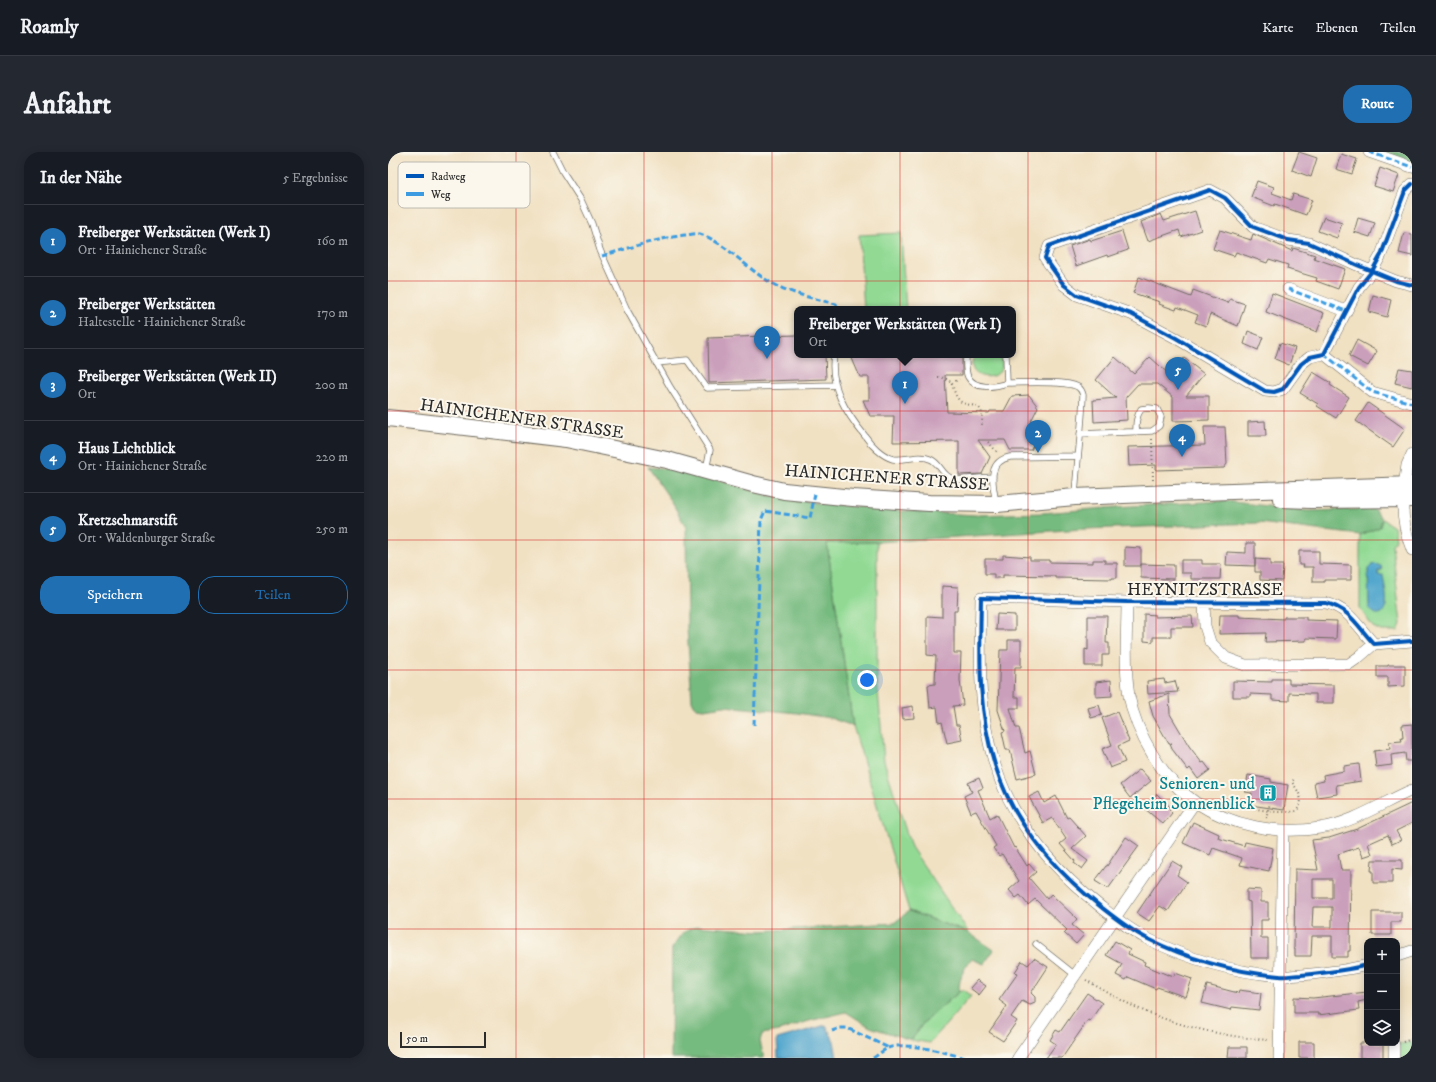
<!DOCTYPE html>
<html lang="de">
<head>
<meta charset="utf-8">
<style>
	:root { --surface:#171b24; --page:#242831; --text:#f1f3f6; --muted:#9ea1a6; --line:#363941; --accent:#1f6fb2 }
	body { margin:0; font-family:"IM FELL DW Pica",serif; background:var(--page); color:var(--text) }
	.controls { position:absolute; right:12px; bottom:12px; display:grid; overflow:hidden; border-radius:8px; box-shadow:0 2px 10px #0003 }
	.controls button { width:36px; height:36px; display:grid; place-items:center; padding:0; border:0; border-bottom:1px solid var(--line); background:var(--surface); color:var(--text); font:20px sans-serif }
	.scale { position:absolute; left:12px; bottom:10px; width:86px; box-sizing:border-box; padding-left:4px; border:2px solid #2b2b2b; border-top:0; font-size:11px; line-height:14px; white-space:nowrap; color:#2b2b2b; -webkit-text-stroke:3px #fbf7ec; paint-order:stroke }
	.you { position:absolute; left:479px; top:528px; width:14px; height:14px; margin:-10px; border:3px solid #fff; border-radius:50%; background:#1a73e8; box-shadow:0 0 0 6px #1a73e833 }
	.badge { display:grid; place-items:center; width:26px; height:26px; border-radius:50%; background:var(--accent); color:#fff; font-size:13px; font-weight:700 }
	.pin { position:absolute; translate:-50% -33px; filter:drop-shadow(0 1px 2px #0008) }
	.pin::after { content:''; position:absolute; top:21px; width:14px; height:12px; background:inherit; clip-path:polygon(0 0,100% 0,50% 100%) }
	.popup { position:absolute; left:406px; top:154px; width:222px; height:52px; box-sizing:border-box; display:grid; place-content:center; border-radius:8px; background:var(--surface); filter:drop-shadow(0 1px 3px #0005); font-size:13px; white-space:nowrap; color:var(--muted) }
	.popup b { font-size:15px; color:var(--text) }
	.popup::after { content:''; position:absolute; left:50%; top:100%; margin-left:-8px; border:8px solid transparent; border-top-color:var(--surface) }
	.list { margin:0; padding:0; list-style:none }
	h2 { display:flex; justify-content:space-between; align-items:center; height:52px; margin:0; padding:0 16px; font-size:17px }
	h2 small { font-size:13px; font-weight:400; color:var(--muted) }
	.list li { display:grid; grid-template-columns:26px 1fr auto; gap:12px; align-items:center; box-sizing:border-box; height:72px; padding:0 16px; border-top:1px solid var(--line) }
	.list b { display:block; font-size:15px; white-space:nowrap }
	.list p { margin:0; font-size:13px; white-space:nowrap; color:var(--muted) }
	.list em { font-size:13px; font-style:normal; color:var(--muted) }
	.actions { display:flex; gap:8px; padding:12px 16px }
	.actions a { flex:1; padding:9px 0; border:1px solid var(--accent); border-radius:16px; text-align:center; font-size:14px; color:var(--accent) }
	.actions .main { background:var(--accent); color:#fff }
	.icon { flex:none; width:22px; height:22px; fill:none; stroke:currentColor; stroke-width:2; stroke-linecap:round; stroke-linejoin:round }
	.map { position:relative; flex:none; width:1024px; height:906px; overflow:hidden; border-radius:16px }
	header { display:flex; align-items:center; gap:24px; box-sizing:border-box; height:56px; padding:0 20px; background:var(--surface); border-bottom:1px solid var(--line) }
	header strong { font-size:19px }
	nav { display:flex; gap:22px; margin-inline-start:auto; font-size:14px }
	.intro { display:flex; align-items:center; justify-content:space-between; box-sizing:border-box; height:96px; padding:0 24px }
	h1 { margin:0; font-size:28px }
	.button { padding:10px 18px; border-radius:16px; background:var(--accent); color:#fff; font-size:14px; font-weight:700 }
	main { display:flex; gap:24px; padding:0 24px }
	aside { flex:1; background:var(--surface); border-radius:16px; box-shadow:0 2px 10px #0003 }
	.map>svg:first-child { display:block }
</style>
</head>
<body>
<header>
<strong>Roamly</strong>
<nav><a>Karte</a><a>Ebenen</a><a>Teilen</a></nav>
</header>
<div class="intro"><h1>Anfahrt</h1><a class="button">Route</a></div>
<main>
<aside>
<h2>In der Nähe<small>5 Ergebnisse</small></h2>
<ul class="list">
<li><span class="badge">1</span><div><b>Freiberger Werkstätten (Werk I)</b><p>Ort · Hainichener Straße</p></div><em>160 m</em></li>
<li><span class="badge">2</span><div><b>Freiberger Werkstätten</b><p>Haltestelle · Hainichener Straße</p></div><em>170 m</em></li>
<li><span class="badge">3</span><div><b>Freiberger Werkstätten (Werk II)</b><p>Ort</p></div><em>200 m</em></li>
<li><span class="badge">4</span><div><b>Haus Lichtblick</b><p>Ort · Hainichener Straße</p></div><em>220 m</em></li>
<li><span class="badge">5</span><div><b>Kretzschmarstift</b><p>Ort · Waldenburger Straße</p></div><em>250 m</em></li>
</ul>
<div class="actions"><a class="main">Speichern</a><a>Teilen</a></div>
</aside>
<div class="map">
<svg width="1024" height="906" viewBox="0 0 1024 906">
	<rect width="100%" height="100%" fill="#fbf7ec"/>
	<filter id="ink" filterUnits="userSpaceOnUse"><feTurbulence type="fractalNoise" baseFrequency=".025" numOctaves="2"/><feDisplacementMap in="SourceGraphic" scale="8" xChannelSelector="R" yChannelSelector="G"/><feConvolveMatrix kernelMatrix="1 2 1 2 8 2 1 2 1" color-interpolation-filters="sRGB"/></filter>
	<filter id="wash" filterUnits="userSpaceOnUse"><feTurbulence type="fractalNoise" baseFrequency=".012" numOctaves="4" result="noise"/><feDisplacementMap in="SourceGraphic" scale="16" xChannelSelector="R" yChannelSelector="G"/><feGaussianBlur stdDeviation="0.9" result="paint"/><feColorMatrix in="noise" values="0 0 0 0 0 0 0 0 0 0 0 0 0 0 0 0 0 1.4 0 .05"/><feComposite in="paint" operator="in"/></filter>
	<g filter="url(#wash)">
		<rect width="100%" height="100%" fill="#f1e1c3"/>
		<path fill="#92da94" stroke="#5e8260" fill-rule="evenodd" d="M513 81 518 157H476L471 83Z
			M587 203H611C628 231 571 233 587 203Z
			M994 367 1006 375 1008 387 1004 393 1013 472 1010 479H993L985 475 972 457V383L992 375ZM993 414 994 418H990V423L981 455 980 417Z
			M489 390V527L496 609 523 695 581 781 521 759 465 574 439 391Z
			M575 838 583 844 542 891 523 888 536 870 571 840Z
			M1024 890V906H1010V892Z"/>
		<path fill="#75ba7e" stroke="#507254" d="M981 0H1024V15Z
			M260 315 300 319 382 344 429 351 514 359 588 363 654 361 743 354 837 349 920 359 986 357 994 367 992 375 972 383 871 371 696 377 489 390 439 391 465 574 442 566 409 561 336 554 316 557 308 556 304 549 299 476 298 375 282 347Z
			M521 759 581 781 606 798 596 812 584 807C575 817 571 826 571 840L536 870 523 888 482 875 458 860 421 869 391 879 374 882 372 889 376 906H283L284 796 296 780 309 774 372 779 506 771Z"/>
		<path fill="#53a7ce" stroke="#3f697c" d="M987 412 993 414 994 418 990 419V423H995C996 432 1004 460 991 462 986 463 983 458 981 455L980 417 984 413Z
			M438 873 446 889 449 906H390L389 887Z"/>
		<g id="blocks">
			<path fill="#ca9fbb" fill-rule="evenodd" d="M911 0 929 6 923 25 904 18Z
				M953 2 969 7 964 22 948 17Z
				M992 16 1011 23 1005 40 986 34Z
				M869 29 886 35 884 41 903 48 905 42 924 48 918 63 887 52 886 54 863 45Z
				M807 59 813 78 793 85 791 78 760 89 753 70 773 62 776 69Z
				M936 65 954 71 949 86 930 79Z
				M970 66 987 71 982 85 966 80Z
				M832 78 863 88 865 82 904 99 905 96 927 103 926 106 957 117 950 137 928 129 929 126 899 117 900 113 881 107 879 111 848 100 846 104 825 97Z
				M734 79 740 98 720 105 719 103 688 114 682 94 702 87 703 89Z
				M1016 81 1024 82V104L1011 101Z
				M751 125 803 145 805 138 840 151 842 147 857 152 850 174 822 162 818 174 807 170 810 163 789 155 788 158 785 157 771 152 772 150 745 141Z
				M884 141 936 161 929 180 878 160Z
				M985 143 1003 148 999 165 981 160Z
				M860 179 875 185 870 198 856 192Z
				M409 183V203H437L438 227 321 231 320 186Z
				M969 188 989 199 980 214 961 204Z
				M892 191 907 196 901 213 887 207Z
				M471 203H574V223H557L559 260 601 261 602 259H616L624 244 641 243 650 255 643 269 651 281 643 298H622L617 288H590L602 305 594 322 571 323V289L505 290 506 264H482L475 248H481V225H472L463 204H471Z
				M727 205 746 222 762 205 782 223 796 206 816 222 798 244H821V268L785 269V245L769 232H750L738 245 739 268 706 270 705 248 728 246 708 228Z
				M1011 216 1024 218V235L1007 231Z
				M925 220 943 231 942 233 961 245 948 266 929 254 930 252 912 241Z
				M980 251 1017 277 1005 295 968 269Z
				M877 269 878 284H860V270Z
				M816 275H837L839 312 836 316 768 318V313L741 314 740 295 817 293Z
				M858 391H867V414L838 413 839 400 858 401Z
				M737 395 753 396V414H737Z
				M911 399H931V412L963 413V428H936V430H925V415H915L916 413H911Z
				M615 403 642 405V408H661V410L705 411V408H717V411H729V426H724V427L667 426V424L615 423V426H606V422H597V407H615Z
				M867 407 882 408V413H895L894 429 872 428V420H867Z
				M793 408H814V412H833L832 427H803V421H793Z
				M753 412 786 413V427L753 426Z
				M554 434 570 435 569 459H566V501H573L572 528 575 553 565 554 568 573H571L574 588 559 591 554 570 551 571 549 555 542 556 540 533 547 532 548 504 539 503V464L554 465Z
				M609 462 627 463V478H608Z
				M756 462 767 463V465L804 464 805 475H783V485H765V490L756 489Z
				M832 463H851V465L896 467V465H918V468L949 469 948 487 918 486V489L877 490 878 481 831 482Z
				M700 464H719L718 491H721V503H714V514H697V497L700 498Z
				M620 488H633V515H627L626 545H631V556H622L628 576H631L637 601 642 599 648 622 629 627 622 598H618L614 580 617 579 610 558 612 498H620Z
				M1000 513H1017V534L1000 535V525H989V514H1000Z
				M776 527 777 531 787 529 790 540 760 542 759 529Z
				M884 527H901V532L946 533V551H928V542H922L901 541V549L884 548V543L862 542V545H845V529L884 530Z
				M723 528 724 544 708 545V530Z
				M781 542 782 562 801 594 814 611 816 610 822 618 810 627 802 616 800 618 784 597 782 592 784 591 781 592 765 564 762 553 761 549Z
				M711 553 714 563 703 566 700 556Z
				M525 554 526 566 515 567 514 556Z
				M729 560 741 589 730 594 737 610 722 616 714 597 724 593 714 566Z
				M1024 572V609H1018L1017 601 1003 603 1004 613 988 615 986 599 1002 597 1001 590 1014 589 1013 586H1015L1014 573Z
				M971 612 973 629 948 633 949 642 929 645 926 631 936 629 935 623 956 619V614Z
				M752 617 763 629 742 646 732 633Z
				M860 623 883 627V630L900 633 896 658 862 653 864 641 857 640Z
				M591 626 595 636 590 638 602 666 609 662 626 696 627 695 639 714 641 712 648 720 641 726 659 747 663 742 689 767 684 773 696 783 688 792 676 781 679 778 647 747 640 753 632 743 628 746 621 738 631 729 614 702 611 704 605 696 608 694 588 659 583 661 576 644 584 640 580 631Z
				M651 640 656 651 668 644 679 666 681 665 698 684 684 697 700 709 694 717 686 711 687 709 672 692 678 687 664 666 655 671 641 645Z
				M769 642 783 656 781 658 784 661 775 672 756 656Z
				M1024 651V671L1008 679 1013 688 1004 692 1000 683 980 692 984 702 975 705 971 695 950 702 953 718H963L962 799H960V805H944V784H924L923 804H907V797H906L907 717 930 718 924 688 941 686 969 677ZM925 727H944V746H925ZM925 755H944V775H924Z
				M805 670 831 682 830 686 856 694 857 690 885 696 881 719 852 713 854 706 825 696 822 703 795 691Z
				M738 685 751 694 720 737 707 729 718 714H719Z
				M984 708H1014V718L1004 717V731H985V719H983Z
				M784 709 794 715 789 723 799 730 780 759 772 754 761 769 749 761Z
				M859 737 873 738V750H880V768H873V786H880V806H863L862 750 859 749Z
				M984 760H1013V770H1003V783H984Z
				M727 789 742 798 740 802 757 810 756 813 780 823V822L786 824 787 821 804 827 798 845 769 835 768 837 740 825 738 828 728 823 734 812 718 803Z
				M646 806 660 815 643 841 647 845V851L642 853 634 849 623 865 629 869 615 889 601 880 619 854 611 848 630 821 627 820 634 809 640 813Z
				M589 828 598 834 591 843 582 836Z
				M819 833 850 841 851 838 873 841 871 858 844 855 843 858 814 851Z
				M979 840V848L970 850 971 858 930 863V861H906V845L925 846Z
				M699 841 714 851 702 869 700 868 674 906H658L668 892 662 888 668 878 672 880Z
				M911 890H926V906H911Z
				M972 891H995V906H972Z
				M841 895H859V906H840Z"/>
		</g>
	</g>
	<g filter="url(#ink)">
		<use href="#blocks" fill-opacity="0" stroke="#706b60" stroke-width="1"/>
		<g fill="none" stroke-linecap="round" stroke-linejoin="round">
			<defs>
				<path id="service" d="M165 0 175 20 193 48 204 72 212 98 239 158 282 235 322 298 318 318
					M446 203C441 234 458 261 477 284 483 293 494 304 505 307 517 309 531 302 542 307 553 311 553 324 567 328L605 325
					M578 203C578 210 577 219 580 225 587 238 607 235 619 231
					M618 203 619 231C634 231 678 228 690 235 693 237 694 239 695 243 694 276 689 309 687 343
					M268 211 299 208 319 236 448 233
					M692 282 764 279 771 274 773 265 769 257 761 256 753 257C748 265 748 271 748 280
					M608 351C605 333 598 310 622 305L690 304
					M648 792 687 823"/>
				<path id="minor" d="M981 0 1024 15
					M1024 32 1017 39 993 103 984 119 971 135 936 202 922 205 913 212 895 237 886 240 877 239 788 186 743 162 689 143 676 133 657 106 661 94 822 38 837 46 865 75 900 88 921 91 969 113 1008 129 1024 133
					M900 137 958 159
					M936 202 984 240 1024 251
					M1016 334 1019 313 1024 302
					M1015 346C1014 365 1017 381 1024 398
					M739 450C739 480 736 514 741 544 748 581 775 628 807 650 844 674 889 683 932 676 965 671 994 651 1024 638
					M816 450 817 474 822 490 838 506 857 513 961 512 971 505 986 492
					M1009 804 1024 799
					M979 813C957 819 935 821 913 823 906 823 898 825 891 824 844 820 800 807 758 786 742 778 727 766 713 755 666 718 625 671 607 613 589 556 592 504 593 446L739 450 938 451C962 457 970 475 986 492L1024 489
					M630 906 807 650
					M891 906 895 679
					M1006 906V893"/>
				<path id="secondary" d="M0 266 178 287 279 308 365 332 396 339 465 346 541 351 609 352 687 345 784 341 1024 333
					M893 347 923 348 1024 347"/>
			</defs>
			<use href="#service" stroke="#706b60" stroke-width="7"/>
			<use href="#minor" stroke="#706b60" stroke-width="12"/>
			<use href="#secondary" stroke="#706b60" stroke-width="18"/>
			<path stroke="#706b60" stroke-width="2" stroke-dasharray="1 3" stroke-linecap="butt" d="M550 225C569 226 562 239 572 249 578 254 588 252 592 257 595 261 594 268 594 273
				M564 231 571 227
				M764 287 765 328
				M600 290 610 301
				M836 647C859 655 884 663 908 659 918 649 910 639 904 630L906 627
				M878 666 882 651
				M698 828C720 841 742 854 766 863 803 877 841 885 880 888
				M1015 890 1024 887"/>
			<use href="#service" stroke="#fff" stroke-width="5.5"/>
			<use href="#minor" stroke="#fff" stroke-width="11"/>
			<use href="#secondary" stroke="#fff" stroke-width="16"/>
			<path stroke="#3d9ce1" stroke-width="3" stroke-dasharray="6 3" stroke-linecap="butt" d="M981 0 1024 15
				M214 104C241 96 268 87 297 83 301 83 307 81 312 82 334 89 357 114 377 127 398 141 424 146 448 152L451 157
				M900 137 958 159
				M936 202 984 240 1024 251
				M366 573 373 368 377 359 422 366 427 342
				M444 879 452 876H459L501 896
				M485 906C490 903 495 898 500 896 517 889 560 901 577 906"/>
			<defs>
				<path id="cycleway" d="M1024 32 1017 39 993 103 984 119 971 135 936 202 922 205 913 212 895 237 886 240 877 239 788 186 743 162 689 143 676 133 657 106 661 94 822 38 837 46 865 75 900 88 921 91 969 113 1008 129 1024 133
					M979 813C957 819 935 821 913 823 906 823 898 825 891 824 844 820 800 807 758 786 742 778 727 766 713 755 666 718 625 671 607 613 589 556 592 504 593 446L739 450 938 451C962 457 970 475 986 492L1024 489"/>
			</defs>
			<use href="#cycleway" stroke="#fbf7ec" stroke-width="6"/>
			<use href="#cycleway" stroke="#0057b8" stroke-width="4"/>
		</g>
	</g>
	<path fill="none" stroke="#d62828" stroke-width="1" stroke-opacity="0.55" d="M128 0V906M256 0V906M384 0V906M512 0V906M640 0V906M768 0V906M896 0V906M0 129H1024M0 259H1024M0 388H1024M0 518H1024M0 647H1024M0 777H1024"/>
	<defs>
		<symbol id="building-square" viewBox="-11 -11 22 22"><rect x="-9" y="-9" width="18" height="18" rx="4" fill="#0f9aa8" stroke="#fbf7ec"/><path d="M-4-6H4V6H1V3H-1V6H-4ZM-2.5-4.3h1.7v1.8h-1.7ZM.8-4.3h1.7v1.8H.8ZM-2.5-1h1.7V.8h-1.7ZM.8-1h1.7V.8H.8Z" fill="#fff"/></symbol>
	</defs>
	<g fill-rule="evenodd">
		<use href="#building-square" x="870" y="631" width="20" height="20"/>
	</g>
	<g text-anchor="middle" stroke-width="4" stroke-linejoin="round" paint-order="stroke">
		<g font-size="17" fill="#2b2b2b" stroke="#fbf7ec">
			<text transform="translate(134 266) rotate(8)" y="6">HAINICHENER STRASSE</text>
			<text transform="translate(499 325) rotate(4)" y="6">HAINICHENER STRASSE</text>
			<text x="817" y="443">HEYNITZSTRASSE</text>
		</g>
		<g font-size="17" fill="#0d838f" stroke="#fbf7ec" text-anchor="end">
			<text x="867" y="637">Senioren- und<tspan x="867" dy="20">Pflegeheim Sonnenblick</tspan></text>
		</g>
	</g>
	<rect x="10" y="10" width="132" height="46" rx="6" fill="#fbf7ec" stroke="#bdbab2" stroke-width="1"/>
	<rect x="18" y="22" width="18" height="4" fill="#0057b8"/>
	<rect x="18" y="40" width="18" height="4" fill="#3d9ce1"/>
	<g font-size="11" fill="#2b2b2b">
		<text x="43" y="28">Radweg</text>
		<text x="43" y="46">Weg</text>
	</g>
</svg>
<div class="controls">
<button>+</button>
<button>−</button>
<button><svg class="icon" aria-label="layers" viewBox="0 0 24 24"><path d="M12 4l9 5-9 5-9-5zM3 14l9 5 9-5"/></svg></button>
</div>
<div class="scale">50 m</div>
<div class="you"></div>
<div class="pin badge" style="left:517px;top:252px">1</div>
<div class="popup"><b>Freiberger Werkstätten (Werk I)</b>Ort</div>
<div class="pin badge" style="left:650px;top:301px">2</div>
<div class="pin badge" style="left:379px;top:207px">3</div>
<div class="pin badge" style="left:794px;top:305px">4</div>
<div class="pin badge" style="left:790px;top:238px">5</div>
</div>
</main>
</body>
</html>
